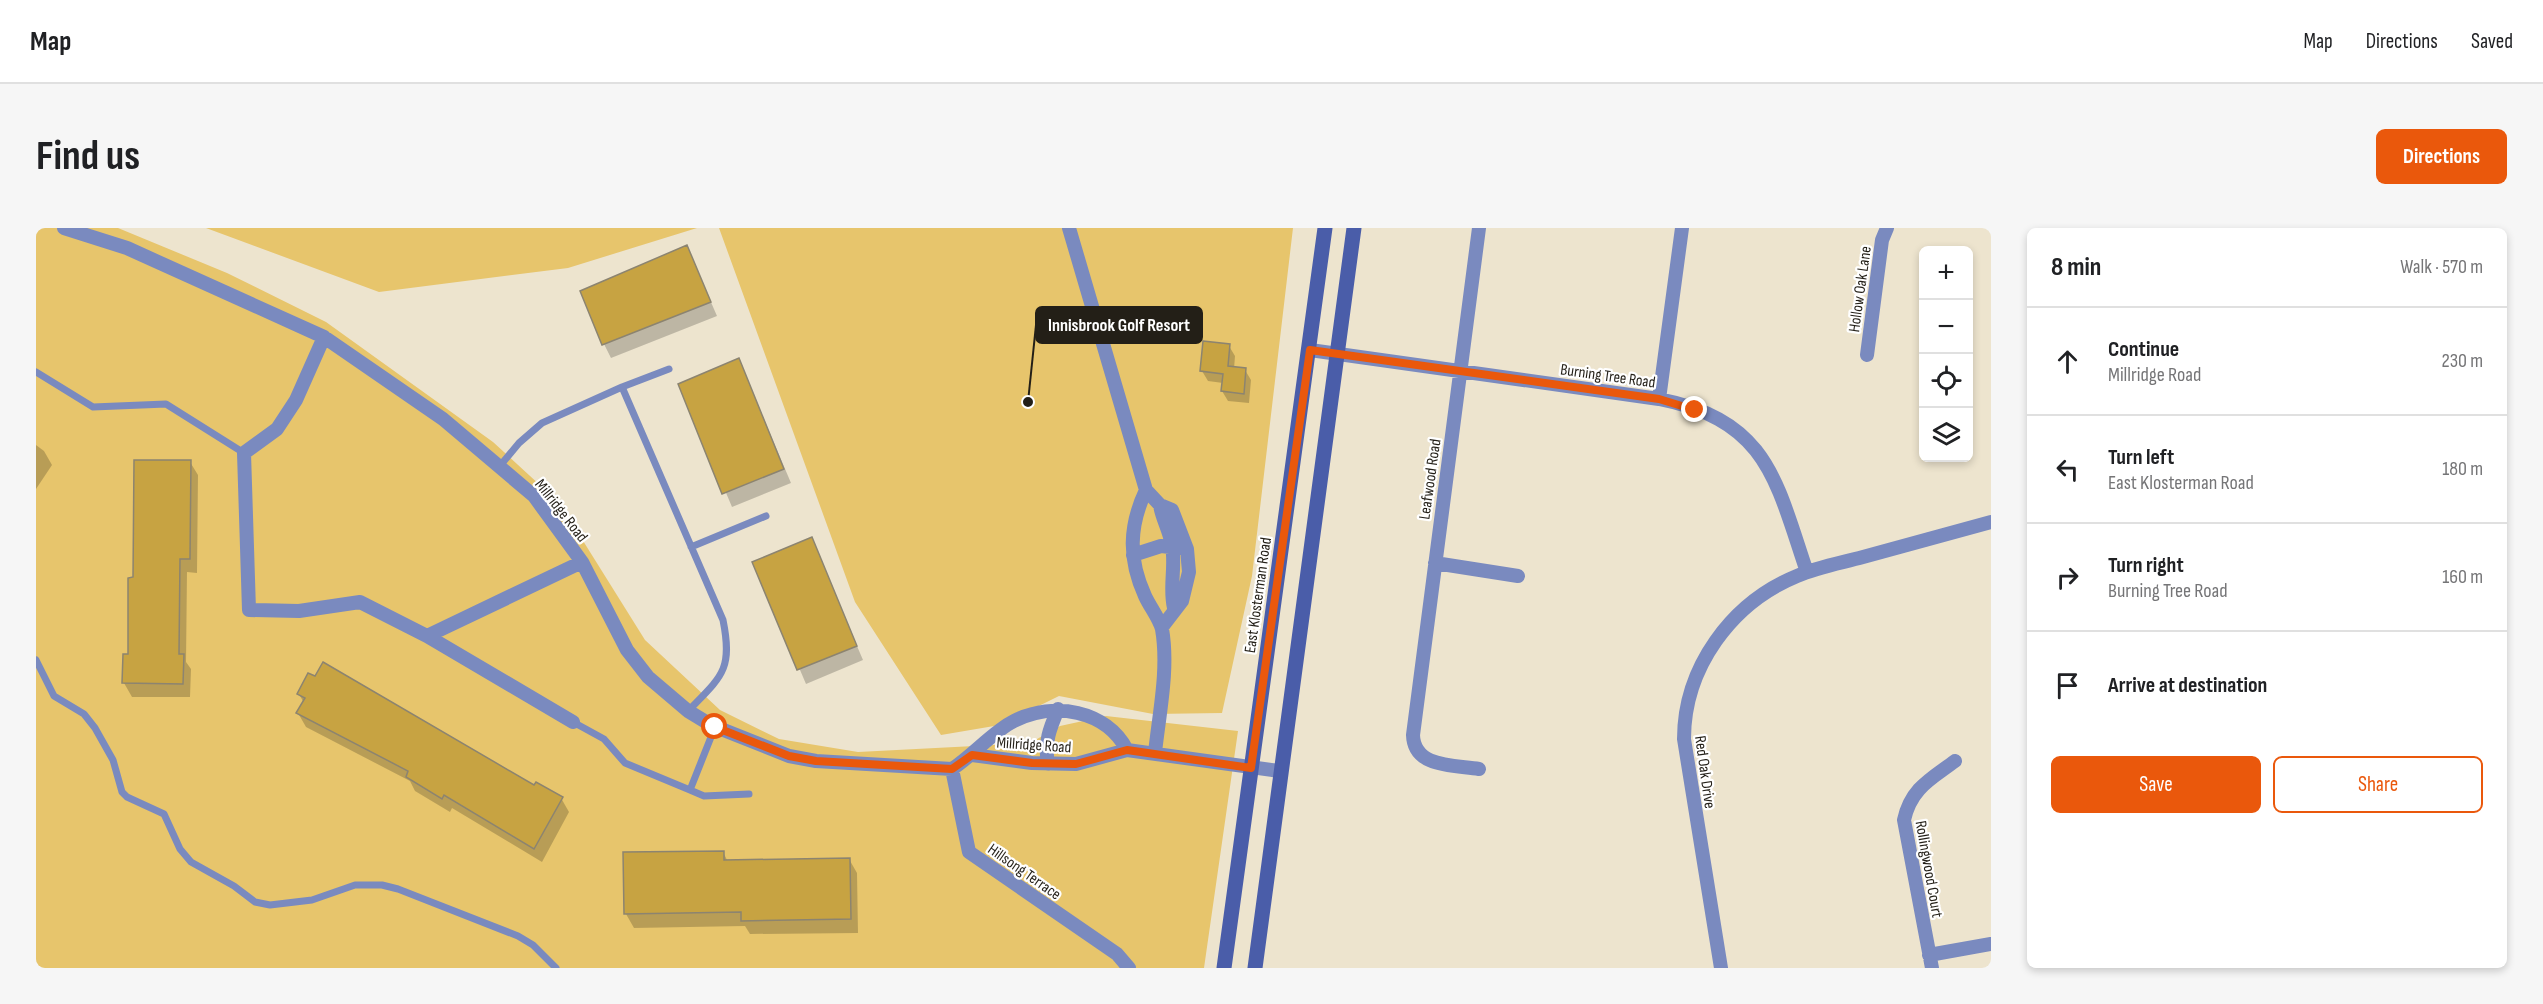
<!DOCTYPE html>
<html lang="en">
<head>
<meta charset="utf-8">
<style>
	:root { --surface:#fff; --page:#f6f6f6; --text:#202124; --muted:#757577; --line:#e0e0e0; --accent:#ea580c }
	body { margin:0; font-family:"Sofia Sans Condensed",sans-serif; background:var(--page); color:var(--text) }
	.controls { position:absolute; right:18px; top:18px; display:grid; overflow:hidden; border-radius:9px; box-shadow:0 3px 9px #0003 }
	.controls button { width:54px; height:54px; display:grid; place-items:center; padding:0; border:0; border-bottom:2px solid var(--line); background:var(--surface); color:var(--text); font:30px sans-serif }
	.stop { position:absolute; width:18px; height:18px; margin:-14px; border:4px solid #ea580c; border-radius:50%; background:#fff }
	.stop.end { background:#ea580c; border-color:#fff; box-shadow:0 2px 6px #0008 }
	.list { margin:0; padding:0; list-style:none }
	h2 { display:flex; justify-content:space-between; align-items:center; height:78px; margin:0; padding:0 24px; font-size:26px }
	h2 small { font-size:20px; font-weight:400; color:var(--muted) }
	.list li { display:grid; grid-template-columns:39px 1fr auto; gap:18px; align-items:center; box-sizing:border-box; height:108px; padding:0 24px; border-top:2px solid var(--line) }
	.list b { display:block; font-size:22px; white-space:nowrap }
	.list p { margin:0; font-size:20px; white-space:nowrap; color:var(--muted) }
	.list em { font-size:20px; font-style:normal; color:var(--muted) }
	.actions { display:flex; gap:12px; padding:18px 24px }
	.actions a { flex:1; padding:14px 0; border:2px solid var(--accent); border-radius:9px; text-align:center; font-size:21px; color:var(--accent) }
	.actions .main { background:var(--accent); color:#fff }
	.icon { flex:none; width:33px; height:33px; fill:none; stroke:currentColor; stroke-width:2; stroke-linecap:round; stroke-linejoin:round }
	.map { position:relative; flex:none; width:1955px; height:740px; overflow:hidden; border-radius:9px }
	header { display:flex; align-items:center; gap:36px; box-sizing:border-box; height:84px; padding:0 30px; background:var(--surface); border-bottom:2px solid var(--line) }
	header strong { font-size:28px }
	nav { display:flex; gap:33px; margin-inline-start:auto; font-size:21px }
	.intro { display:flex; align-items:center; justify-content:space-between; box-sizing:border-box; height:144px; padding:0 36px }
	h1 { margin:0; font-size:42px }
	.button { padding:15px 27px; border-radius:9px; background:var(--accent); color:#fff; font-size:21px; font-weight:700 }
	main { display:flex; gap:36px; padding:0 36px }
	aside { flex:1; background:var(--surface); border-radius:9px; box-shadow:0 3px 9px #0003 }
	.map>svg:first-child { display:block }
</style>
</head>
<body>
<header>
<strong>Map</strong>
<nav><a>Map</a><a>Directions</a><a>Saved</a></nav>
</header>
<div class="intro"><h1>Find us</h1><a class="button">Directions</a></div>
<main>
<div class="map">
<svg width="1955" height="740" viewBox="0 0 1955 740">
	<rect width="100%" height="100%" fill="#ede4ce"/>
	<path fill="#e7c56c" d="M0 0H82L191 45 290 94 457 214 506 259 539 300 609 412 684 482 743 511 822 524 994 515 1024 498 1070 488 1202 503 1168 740H0Z
		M170 0H661L532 40 343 64Z
		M683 0H1257L1216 348 1186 485 1117 486 1023 468 964 497 905 507 819 374Z"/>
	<path fill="#0003" d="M651 19 681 88 575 130 568 116Z
		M1193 118 1199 128 1198 141 1209 142 1215 152 1213 175 1192 173 1186 163 1187 155 1172 153 1166 143Z
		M703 132 755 255 696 279 644 156Z
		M0 217 8 223 16 237 0 261Z
		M154 234 162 247 161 345 151 344 150 434 155 441 154 469H96L88 455 94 427 98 351Z
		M775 311 827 432 770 456 718 334Z
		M263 466 525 570 533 584 506 634 416 580 414 584 379 563 374 553 270 499 262 485 268 475Z
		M687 624 692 634 813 631 821 645 822 705 714 706 709 698 598 700 590 686Z"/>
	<path fill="#c7a342" stroke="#8c8470" stroke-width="1.5" d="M651 17 675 74 566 117 544 63Z
		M1167 113 1194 116 1192 138 1210 140 1208 166 1185 163 1187 146 1164 143Z
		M703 130 748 241 686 266 642 156Z
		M98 232H155L154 331H144L143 426H148L147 456 86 455 87 426H92V350L97 349Z
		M776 309 821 418 761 442 716 334Z
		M287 434 498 557 500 554 527 569 498 621 408 567 406 571 370 549 372 543 260 485 269 470 261 466 272 445 279 448Z
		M688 623V632L814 630 815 691 705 693V684L588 686 587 624Z"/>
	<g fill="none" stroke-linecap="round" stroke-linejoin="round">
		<path stroke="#7a8abf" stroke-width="7" d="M0 144 57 179 130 176 208 225
			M586 159 633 141
			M463 239 483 215 506 195 586 159 687 392C697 442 686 448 652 483
			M655 319 730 288
			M0 432 18 468 48 486 59 500 77 532 86 564 91 569 128 586 144 621 155 634 198 658 219 674 234 677 276 672 319 657H346L362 661 482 708 497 717 520 740
			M537 494 568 511 589 535 654 562
			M679 499 654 562 668 568 713 566"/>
		<path stroke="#7a8abf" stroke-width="14" d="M28 0 91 20 288 109 407 191 498 268 546 334 591 422 612 449 652 483 675 497 753 528 780 533 916 541C936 528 959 502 978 493 1018 473 1070 482 1091 522
			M1033 0 1110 262 1124 277 1136 282 1151 321 1153 344 1146 373 1126 399
			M288 109 260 172 241 201 208 225 213 382 263 383 324 374 391 408 537 494
			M1274 122 1623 171C1732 192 1740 253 1771 344
			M1831 127 1846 12 1851 0
			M1623 171 1646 0
			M1110 262C1093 298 1092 331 1109 368 1114 379 1123 390 1126 401 1133 441 1123 486 1119 525
			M1124 277C1126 291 1134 303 1136 318 1140 339 1133 359 1138 380
			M1097 327 1125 318 1143 320
			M1399 335 1482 348
			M391 408 546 334
			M936 527 996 535 1040 536 1091 522 1243 543
			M1012 536C1008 514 1014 500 1022 481
			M916 541 933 624 1081 726 1093 740
			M1443 541C1418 537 1378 540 1377 507L1443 0
			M1893 727 1955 716
			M1685 740 1648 511C1648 440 1695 375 1761 348 1782 339 1805 335 1827 329 1870 317 1912 306 1955 294
			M1896 740 1868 592C1875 560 1895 551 1919 533"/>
		<path stroke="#4a5da9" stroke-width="15" d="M1188 740 1289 0
			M1219 740 1318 0"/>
	</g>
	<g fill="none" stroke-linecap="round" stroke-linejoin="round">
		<path stroke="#ea580c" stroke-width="8" d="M679 499 753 528 780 533 916 541 936 527 996 535 1040 536 1091 522 1215 540 1274 122 1623 171 1659 182"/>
	</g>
	<g text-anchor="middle" stroke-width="4.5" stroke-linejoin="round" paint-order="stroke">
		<g font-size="16" fill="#231f17" stroke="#fff">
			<text transform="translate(1823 61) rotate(-82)" y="6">Hollow Oak Lane</text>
			<text transform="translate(1572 147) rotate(8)" y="6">Burning Tree Road</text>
			<text transform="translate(1393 251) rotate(-82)" y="6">Leafwood Road</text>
			<text transform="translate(526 282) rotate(52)" y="6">Millridge Road</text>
			<text transform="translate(1221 367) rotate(-82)" y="6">East Klosterman Road</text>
			<text transform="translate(998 516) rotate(4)" y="6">Millridge Road</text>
			<text transform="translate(1670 544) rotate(82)" y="6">Red Oak Drive</text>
			<text transform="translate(1894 641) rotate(80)" y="6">Rollingwood Court</text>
			<text transform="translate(989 643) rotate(35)" y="6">Hillsong Terrace</text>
		</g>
	</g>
	<path fill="none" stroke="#231f17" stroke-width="2" d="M992 174L1000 97"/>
	<circle fill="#231f17" stroke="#fff" stroke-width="2" cx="992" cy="174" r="6"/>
	<rect fill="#231f17" stroke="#231f17" stroke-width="2" x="1000" y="79" width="166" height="36" rx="6"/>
	<g font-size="18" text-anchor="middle" font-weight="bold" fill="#fff">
		<text x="1083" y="103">Innisbrook Golf Resort</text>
	</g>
</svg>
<div class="controls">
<button>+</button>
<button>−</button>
<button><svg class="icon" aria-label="locate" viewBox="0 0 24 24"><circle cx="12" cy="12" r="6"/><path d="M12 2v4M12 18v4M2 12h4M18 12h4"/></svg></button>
<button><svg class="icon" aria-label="layers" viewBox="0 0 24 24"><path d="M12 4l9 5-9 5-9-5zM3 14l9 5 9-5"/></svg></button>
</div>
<div class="stop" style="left:679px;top:499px"></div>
<div class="stop end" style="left:1659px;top:182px"></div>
</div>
<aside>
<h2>8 min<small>Walk · 570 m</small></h2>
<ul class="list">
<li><svg class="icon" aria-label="ahead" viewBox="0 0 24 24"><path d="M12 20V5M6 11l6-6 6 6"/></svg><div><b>Continue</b><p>Millridge Road</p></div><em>230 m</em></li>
<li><svg class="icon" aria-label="left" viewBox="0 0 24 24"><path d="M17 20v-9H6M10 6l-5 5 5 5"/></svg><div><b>Turn left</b><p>East Klosterman Road</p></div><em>180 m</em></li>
<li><svg class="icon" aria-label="right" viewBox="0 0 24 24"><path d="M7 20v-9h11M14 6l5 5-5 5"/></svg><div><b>Turn right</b><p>Burning Tree Road</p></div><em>160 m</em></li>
<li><svg class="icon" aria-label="arrive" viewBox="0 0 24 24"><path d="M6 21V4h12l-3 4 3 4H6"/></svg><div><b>Arrive at destination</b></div></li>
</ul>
<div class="actions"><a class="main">Save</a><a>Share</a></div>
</aside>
</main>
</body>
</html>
